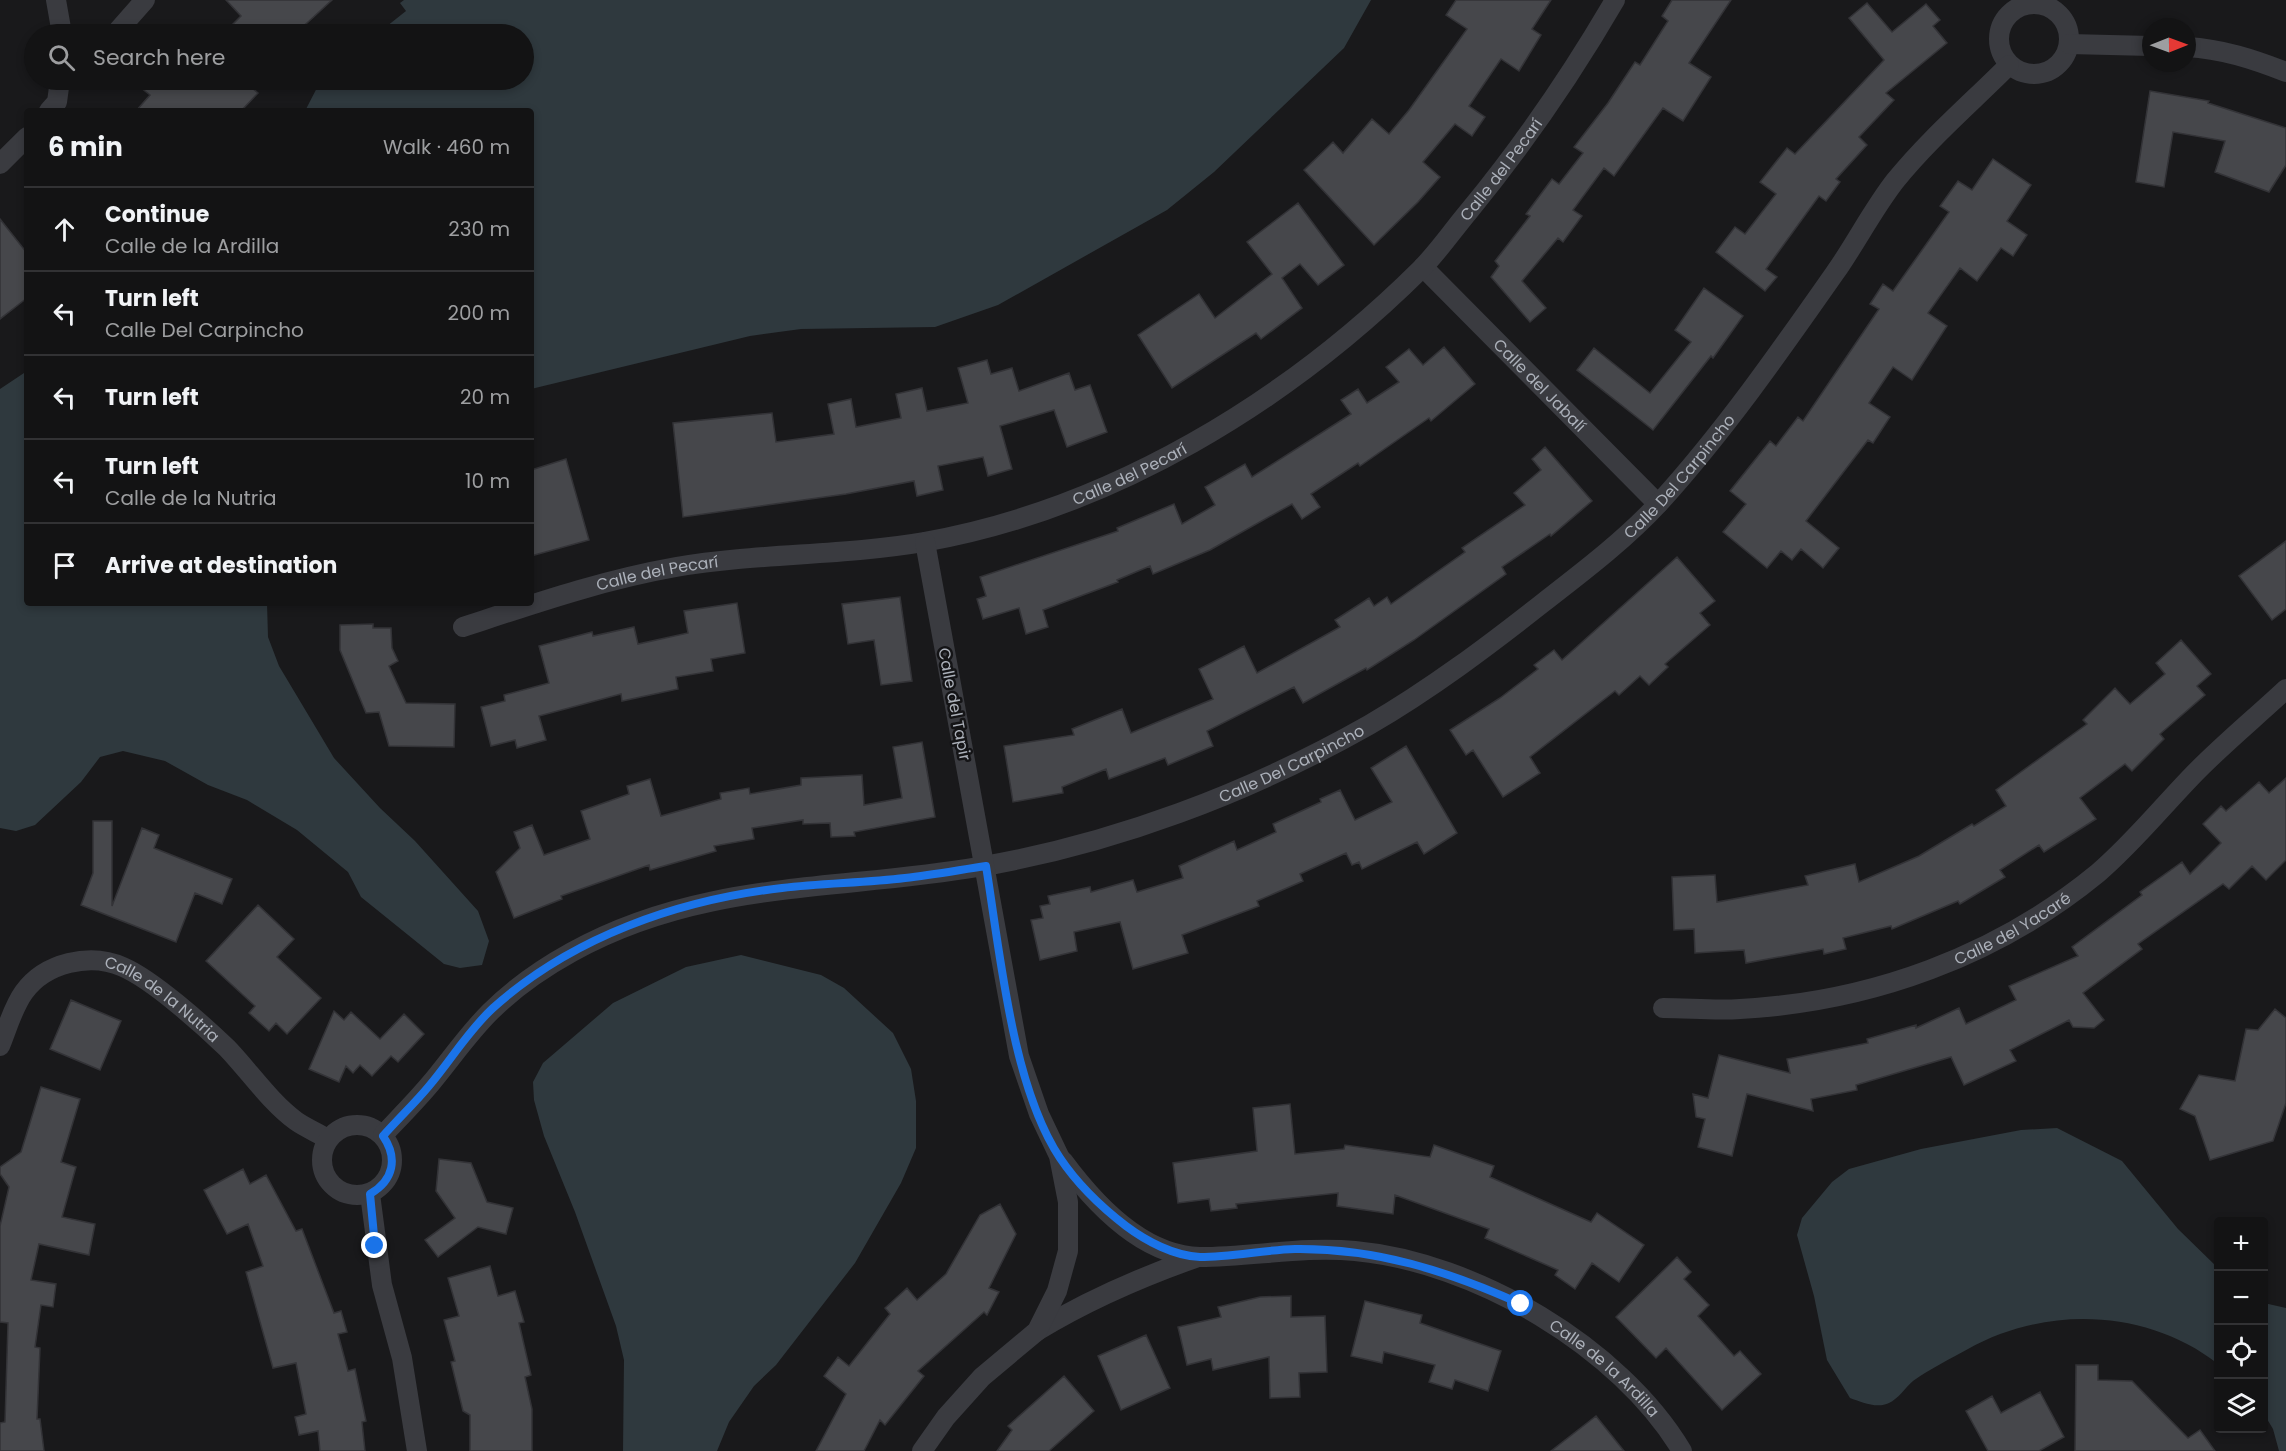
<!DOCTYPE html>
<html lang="en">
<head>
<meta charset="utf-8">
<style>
	:root { --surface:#131314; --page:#1c1c1d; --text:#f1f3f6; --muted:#9d9ea0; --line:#323234 }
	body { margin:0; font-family:Poppins,sans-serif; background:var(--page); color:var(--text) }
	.controls { position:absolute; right:18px; bottom:18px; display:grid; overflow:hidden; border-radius:6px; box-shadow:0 3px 9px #0003 }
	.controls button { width:54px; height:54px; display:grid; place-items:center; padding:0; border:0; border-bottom:2px solid var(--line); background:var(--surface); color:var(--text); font:30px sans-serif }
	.compass { position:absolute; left:2142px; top:18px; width:54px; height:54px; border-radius:50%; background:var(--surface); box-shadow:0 3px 9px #0003; rotate:89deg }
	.stop { position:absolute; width:18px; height:18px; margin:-14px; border:4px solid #1a73e8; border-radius:50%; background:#fff }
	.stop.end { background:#1a73e8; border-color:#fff; box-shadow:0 2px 6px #0008 }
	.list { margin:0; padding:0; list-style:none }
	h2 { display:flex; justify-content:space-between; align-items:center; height:78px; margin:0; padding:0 24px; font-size:26px }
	h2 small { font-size:20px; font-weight:400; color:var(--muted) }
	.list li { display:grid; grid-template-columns:39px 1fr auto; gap:18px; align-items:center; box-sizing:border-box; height:84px; padding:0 24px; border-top:2px solid var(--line) }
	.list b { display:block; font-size:22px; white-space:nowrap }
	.list p { margin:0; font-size:20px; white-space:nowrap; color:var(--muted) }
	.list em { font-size:20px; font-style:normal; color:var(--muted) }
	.icon { flex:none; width:33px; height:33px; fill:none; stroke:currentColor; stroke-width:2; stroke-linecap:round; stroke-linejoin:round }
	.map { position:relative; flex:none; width:2286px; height:1451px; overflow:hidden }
	.search { position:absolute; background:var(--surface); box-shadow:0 3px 9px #0003; left:24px; top:24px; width:510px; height:66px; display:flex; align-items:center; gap:15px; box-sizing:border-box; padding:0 21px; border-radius:33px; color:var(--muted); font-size:22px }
	.panel { position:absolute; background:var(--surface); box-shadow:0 3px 9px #0003; left:24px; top:108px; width:510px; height:498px; border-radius:6px }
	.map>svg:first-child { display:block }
</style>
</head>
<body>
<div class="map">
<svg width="2286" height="1451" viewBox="0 0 2286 1451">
	<rect width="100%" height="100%" fill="#19191b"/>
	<path fill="#2f393e" d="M404 0H1371L1344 48 1214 172 1167 210 998 305 935 327 801 329 750 336 531 389V111H305L321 80H524V34H377L406 11 400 3Z
		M27 371V603H267L268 637 279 666 334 758 380 808 415 841 478 911 489 941 482 965 460 968 444 964 361 897 348 872 297 830 247 800 208 785 165 761 123 751 100 757 81 782 35 825 16 831 0 828V389Z
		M741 955 821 975 844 988 893 1033 911 1069 916 1101V1148L901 1183 855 1263 776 1365 754 1386 729 1422 717 1451H623L624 1360 616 1326 575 1212 544 1136 534 1100 533 1082 543 1063 613 1003 686 967Z
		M2057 1128 2122 1161 2178 1229 2218 1268V1364C2148 1309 2046 1305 1968 1349 1950 1359 1930 1369 1913 1381 1905 1388 1898 1399 1889 1403 1877 1409 1861 1402 1850 1398L1827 1360 1814 1296 1797 1235 1802 1218 1832 1182 1849 1169 1921 1149 2021 1130Z
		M2264 1303 2286 1308V1451H2279L2273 1429 2264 1414Z"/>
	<path fill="#46474b" stroke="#333337" stroke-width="1.5" d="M226 0H332L295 34H223L241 16Z
		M1456 0H1551L1532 29 1541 35 1519 71 1501 59 1469 106 1485 117 1472 136 1455 124 1423 162 1440 177 1418 202 1374 245 1304 170 1333 142 1343 153 1372 119 1389 134 1409 110 1467 29 1446 15Z
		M1672 0H1731L1689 63 1711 77 1683 121 1663 108 1614 176 1604 168 1573 210 1582 216 1563 242 1558 238 1522 281 1546 308 1530 322 1491 277 1499 266 1495 261 1530 216 1526 214 1552 179 1559 184 1583 153 1574 147 1608 103 1635 62 1640 65 1668 21 1662 16Z
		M1867 3 1892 32 1926 4 1940 20 1933 26 1947 43 1886 93 1894 100 1859 137 1867 145 1836 179 1840 182 1826 201 1819 196 1766 269 1777 277 1765 291 1716 252 1735 227 1745 234 1776 194 1760 182 1787 148 1795 154 1884 60 1849 18Z
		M131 80H243L258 93 241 111H136L150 95Z
		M2150 91 2209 101 2208 103 2286 128V165L2269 192 2215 172 2225 141 2173 132 2164 187 2136 182Z
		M1993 159 2031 185 2007 221 2027 235 2013 256 2001 248 1977 281 1960 268 1928 313 1947 326 1912 380 1893 367 1869 403 1890 417 1873 443 1868 440 1806 521 1839 548 1823 568 1801 549 1792 560 1781 551 1767 568 1723 532 1746 504 1730 491 1770 441 1776 446 1798 417 1803 421 1879 309 1870 304 1883 284 1893 291 1949 212 1940 206 1958 181 1972 190Z
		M1298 203 1344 265 1318 285 1300 264 1282 278 1302 308 1261 339 1256 333 1172 388 1138 335 1199 294 1215 318 1272 274 1247 242Z
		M0 219 27 253V298L0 319Z
		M1704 288 1743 316 1713 358 1711 356 1653 430 1577 370 1594 348 1650 393 1691 342 1675 330Z
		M1444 347 1475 384 1431 421 1429 418 1360 466 1358 463 1311 494 1320 507 1302 519 1292 504 1210 550 1153 574 1150 566 1117 580 1118 582 1043 610 1048 627 1026 634 1019 608 983 619 977 599 986 596 980 577 1118 531 1117 528 1174 504 1182 524 1215 505 1205 487 1245 464 1252 477 1351 414 1341 400 1358 389 1367 403 1399 382 1386 367 1409 349 1423 365Z
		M987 360 991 374 1012 368 1019 391 1069 373 1075 390 1090 385 1107 432 1067 447 1054 410 1000 426 1012 469 988 476 983 457 938 466 943 490 917 496 914 481 846 494 683 517 673 423 772 413 776 442 834 434 828 404 851 399 856 427 901 418 896 394 922 388 927 411 968 403 958 368Z
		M1545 447 1592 501 1551 536 1550 534 1502 567 1506 574 1414 640 1367 670 1366 668 1303 703 1294 687 1207 731 1213 746 1168 765 1165 758 1109 779 1106 769 1062 787 1063 793 1013 802 1004 746 1074 735 1072 729 1122 709 1131 733 1213 699 1199 669 1244 646 1257 673 1340 627 1335 620 1369 598 1374 606 1387 597 1391 604 1465 552 1462 548 1525 505 1514 493 1541 470 1532 459Z
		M566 459 589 540 531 556V470Z
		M2286 541V609L2272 620 2239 576Z
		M1677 557 1715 601 1700 613 1710 625 1665 664 1668 667 1649 685 1640 676 1619 695 1615 691 1530 757 1540 773 1503 797 1473 750 1466 755 1450 730 1500 698 1538 669 1534 665 1554 650 1562 660Z
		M900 597 912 681 881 685 874 640 848 644 842 604Z
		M737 603 745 653 711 659 713 671 676 677 678 689 622 701 621 694 539 716 546 740 517 748 515 740 491 746 481 707 505 701 504 695 549 683 539 646 592 632 593 636 634 627 638 644 688 633 684 611Z
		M373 624V628H391L392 648 398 661 389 666 406 703 455 704 454 747 389 746 379 712 366 713 340 650V625Z
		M2181 640 2211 674 2197 686 2205 695 2160 734 2164 739 2132 771 2125 764 2080 798 2096 819 2044 852 2039 845 2000 870 2005 877 1960 904 1958 901 1892 929 1891 926 1843 938 1846 949 1824 954 1823 949 1746 963 1744 950 1695 953 1694 929 1674 930 1672 877 1715 875 1717 902 1808 885 1805 876 1855 864 1859 882 1919 856 1972 824 1974 826 2006 806 1996 790 2087 724 2083 720 2115 688 2130 704 2165 674 2156 663Z
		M922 742 935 817 854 832 855 836 831 837 830 823 803 824V820L752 828 754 839 714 846 716 851 650 870 649 865 561 896 562 899 514 918 496 872 520 848 514 832 532 825 544 855 590 839 581 811 629 794 627 786 650 779 661 816 721 799 720 793 749 788 750 794 801 785V778L862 775 864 805 902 798 893 747Z
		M1406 746 1457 833 1424 854 1417 842 1362 869 1359 862 1352 865 1346 853 1300 874 1303 881 1257 901 1259 906 1182 935 1188 953 1133 969 1120 922 1074 932 1077 951 1040 960 1031 920 1043 918 1040 906 1050 904 1048 896 1090 887 1091 892 1133 880 1137 892 1183 878 1179 866 1234 841 1237 850 1276 832 1273 824 1321 802 1320 799 1340 790 1355 820 1392 802 1371 768Z
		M2286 778V860L2266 880 2252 866 2229 889 2223 884 2138 944 2142 949 2083 993 2104 1020 2094 1028 2073 1027 2069 1020 2010 1050 2016 1061 1964 1085 1951 1057 1856 1085 1857 1090 1811 1099 1813 1111 1747 1094 1732 1156 1698 1147 1705 1119 1696 1117 1693 1094 1708 1098 1719 1055 1790 1073 1787 1059 1868 1043 1867 1039 1916 1025V1028L1959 1008 1966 1024 2016 1000 2009 986 2078 956 2072 947 2142 895 2140 892 2182 862 2190 874 2221 843 2203 824 2221 806 2226 811 2259 782 2269 793Z
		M93 821H112V906L142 828 159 835 154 848 232 879 222 904 195 893 176 942 81 905 93 873Z
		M258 905 294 939 277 957 321 998 287 1034 276 1023 269 1031 249 1013 255 1006 206 961Z
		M71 1000 121 1021 100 1070 50 1049Z
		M2275 1009 2286 1018V1103L2273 1141 2210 1160 2195 1116 2180 1109 2199 1075 2235 1081 2246 1029 2258 1030Z
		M334 1011 344 1020 351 1012 380 1039 404 1014 424 1034 398 1062 391 1056 372 1076 360 1065 353 1073 346 1066 339 1082 309 1069Z
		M41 1087 80 1099 61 1162 76 1167 62 1217 95 1224 89 1255 39 1244 31 1280 56 1284 53 1307 41 1305 35 1347 40 1348 37 1419H40L44 1451H0V1423L5 1422 8 1323 0 1322V1226L9 1187 0 1174V1167L21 1152Z
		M1290 1104 1295 1154 1344 1149 1345 1145 1430 1157 1434 1145 1494 1166 1490 1177 1591 1222 1597 1213 1644 1245 1619 1282 1592 1263 1575 1289 1555 1275 1558 1270 1485 1238 1489 1229 1395 1195 1393 1214 1337 1206 1338 1193 1236 1204 1237 1208 1211 1211 1209 1199 1178 1203 1173 1163 1257 1151 1253 1108Z
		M439 1159 471 1163 487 1202 513 1208 506 1234 478 1227 438 1257 425 1240 455 1218 436 1191Z
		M243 1169 250 1184 266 1175 296 1231 302 1229 334 1313 341 1311 347 1332 338 1334 348 1371 355 1369 366 1421 362 1422 365 1451H320L318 1431 299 1435 295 1417 306 1414 296 1363 273 1368 246 1272 263 1266 248 1224 227 1234 204 1190Z
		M1000 1204 1016 1234 989 1288 999 1292 987 1315 984 1312 918 1371 924 1376 885 1425 880 1420 864 1451H816L846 1394 824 1376 838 1357 849 1366 890 1314 885 1308 907 1288 917 1300 946 1274 980 1215Z
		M1677 1257 1691 1272 1684 1279 1709 1305 1698 1316 1734 1356 1740 1351 1761 1374 1722 1410 1666 1348 1656 1358 1616 1317Z
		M490 1266 498 1296 515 1291 524 1322 519 1323 531 1375 525 1377 532 1409V1451H470V1415L463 1411 451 1362 455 1361 444 1320 459 1316 448 1278Z
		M1291 1296V1317L1325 1316 1327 1372 1299 1373 1300 1397 1270 1398 1269 1357 1213 1370 1211 1359 1187 1365 1178 1327 1221 1317 1218 1307 1260 1297Z
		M1365 1301 1422 1315 1420 1323 1501 1351 1488 1391 1455 1380 1452 1389 1429 1382 1435 1365 1384 1352 1382 1363 1351 1356Z
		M1146 1335 1170 1388 1121 1410 1098 1356Z
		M2076 1365H2098V1380L2132 1381 2188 1438 2200 1430 2215 1451H2075Z
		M1064 1376 1094 1411 1049 1451H997L1012 1430 1008 1426Z
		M2040 1392 2064 1437 2039 1451H1988L1966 1411 1992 1396 2001 1413Z
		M1596 1416 1624 1451H1551Z"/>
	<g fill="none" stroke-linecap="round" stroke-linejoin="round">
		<g stroke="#3a3b40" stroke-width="20">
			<path d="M56 0 62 34"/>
			<circle cx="2034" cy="39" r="35"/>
			<path d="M115 34 145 0"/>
			<path d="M2069 44 2151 46"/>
			<path d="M2187 47C2222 49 2253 59 2286 72"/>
			<path d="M49 111 57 102 60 80"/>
			<path d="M0 164 27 137"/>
			<path id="s1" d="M1423 267 1658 504"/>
			<path id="s2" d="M463 627C533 604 602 580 676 567 758 553 842 556 924 542 1111 509 1287 402 1421 269 1438 252 1453 230 1469 211 1524 144 1572 74 1615 0"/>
			<path id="s3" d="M1663 1008C1689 1008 1715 1011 1740 1009 1871 1002 1997 956 2098 873 2133 843 2161 808 2193 775 2222 745 2255 718 2286 689"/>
			<path id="s4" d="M0 1046C7 1029 13 1007 24 992 45 963 90 952 123 967 153 980 203 1025 227 1048 250 1072 270 1102 296 1121 306 1128 318 1133 328 1139"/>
			<circle cx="357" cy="1160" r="35"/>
			<path id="s5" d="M383 1135C399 1118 416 1101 431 1083 451 1059 468 1034 490 1012 513 989 543 968 572 952 702 880 837 891 978 867 1114 844 1249 793 1369 725 1431 689 1488 646 1544 602 1584 571 1626 539 1660 502 1726 429 1783 347 1839 267 1858 239 1874 208 1895 181 1929 139 1971 103 2009 65"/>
			<path id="s6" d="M1063 1161C1094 1203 1143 1256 1200 1257 1252 1257 1303 1246 1355 1251 1475 1262 1620 1347 1682 1451"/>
			<path d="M370 1194 382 1285 402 1358 417 1451"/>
			<path d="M1037 1331C1088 1300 1141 1277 1198 1257"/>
			<path d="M922 1451 946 1417 982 1377 1037 1331 1057 1291 1068 1251V1202L1059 1156 1039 1114 1019 1056 925 542"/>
		</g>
	</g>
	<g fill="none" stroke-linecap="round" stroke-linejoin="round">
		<path stroke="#1a73e8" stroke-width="8" d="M375 1246 370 1194C394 1180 398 1158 383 1136 398 1119 415 1103 429 1086 451 1060 468 1031 493 1008 572 937 678 900 782 888 823 883 864 883 905 878 932 875 959 870 986 866 1000 952 1012 1086 1060 1158 1078 1185 1100 1206 1126 1226 1146 1241 1174 1256 1200 1257 1232 1257 1263 1250 1295 1249 1376 1248 1448 1271 1521 1304"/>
	</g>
	<g text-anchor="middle" stroke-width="5" stroke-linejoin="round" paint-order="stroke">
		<g font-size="16" fill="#acb1ba" stroke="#141416">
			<text dy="6" stroke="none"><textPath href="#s2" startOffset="1174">Calle del Pecarí</textPath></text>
			<text dy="6" stroke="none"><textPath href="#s1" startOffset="166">Calle del Jabalí</textPath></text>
			<text dy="6" stroke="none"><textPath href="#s2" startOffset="688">Calle del Pecarí</textPath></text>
			<text dy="6" stroke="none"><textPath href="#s5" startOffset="1500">Calle Del Carpincho</textPath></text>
			<text dy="6" stroke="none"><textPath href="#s2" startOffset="202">Calle del Pecarí</textPath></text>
			<text transform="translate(955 704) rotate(79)" y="6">Calle del Tapir</text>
			<text dy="6" stroke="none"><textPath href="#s5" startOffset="1014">Calle Del Carpincho</textPath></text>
			<text dy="6" stroke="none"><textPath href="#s3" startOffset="364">Calle del Yacaré</textPath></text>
			<text dy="6" stroke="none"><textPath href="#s4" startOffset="219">Calle de la Nutria</textPath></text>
			<text dy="6" stroke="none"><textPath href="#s6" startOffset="609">Calle de la Ardilla</textPath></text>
		</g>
	</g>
</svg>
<div class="controls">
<button>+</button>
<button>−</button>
<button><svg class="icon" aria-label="locate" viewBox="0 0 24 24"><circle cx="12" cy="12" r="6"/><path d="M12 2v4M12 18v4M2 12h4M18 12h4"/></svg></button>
<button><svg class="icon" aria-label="layers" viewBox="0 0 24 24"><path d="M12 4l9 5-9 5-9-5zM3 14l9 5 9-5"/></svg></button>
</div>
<svg class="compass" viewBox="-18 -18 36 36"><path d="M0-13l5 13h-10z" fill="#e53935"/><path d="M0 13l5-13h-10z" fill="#9d9ea0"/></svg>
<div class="stop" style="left:1521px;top:1304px"></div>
<div class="stop end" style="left:375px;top:1246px"></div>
<div class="search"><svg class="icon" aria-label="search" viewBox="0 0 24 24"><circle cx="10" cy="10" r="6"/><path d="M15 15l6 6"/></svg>Search here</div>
<section class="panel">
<h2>6 min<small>Walk · 460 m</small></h2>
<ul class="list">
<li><svg class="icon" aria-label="ahead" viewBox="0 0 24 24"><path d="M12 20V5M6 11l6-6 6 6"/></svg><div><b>Continue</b><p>Calle de la Ardilla</p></div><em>230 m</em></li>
<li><svg class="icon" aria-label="left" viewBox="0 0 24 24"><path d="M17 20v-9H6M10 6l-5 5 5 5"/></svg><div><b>Turn left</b><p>Calle Del Carpincho</p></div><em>200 m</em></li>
<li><svg class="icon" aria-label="left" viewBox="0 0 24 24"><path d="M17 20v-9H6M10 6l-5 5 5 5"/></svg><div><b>Turn left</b></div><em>20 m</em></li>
<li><svg class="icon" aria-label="left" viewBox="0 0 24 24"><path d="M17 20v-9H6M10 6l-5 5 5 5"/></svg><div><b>Turn left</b><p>Calle de la Nutria</p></div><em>10 m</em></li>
<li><svg class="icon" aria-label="arrive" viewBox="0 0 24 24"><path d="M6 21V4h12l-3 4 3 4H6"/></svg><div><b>Arrive at destination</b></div></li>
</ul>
</section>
</div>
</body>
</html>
